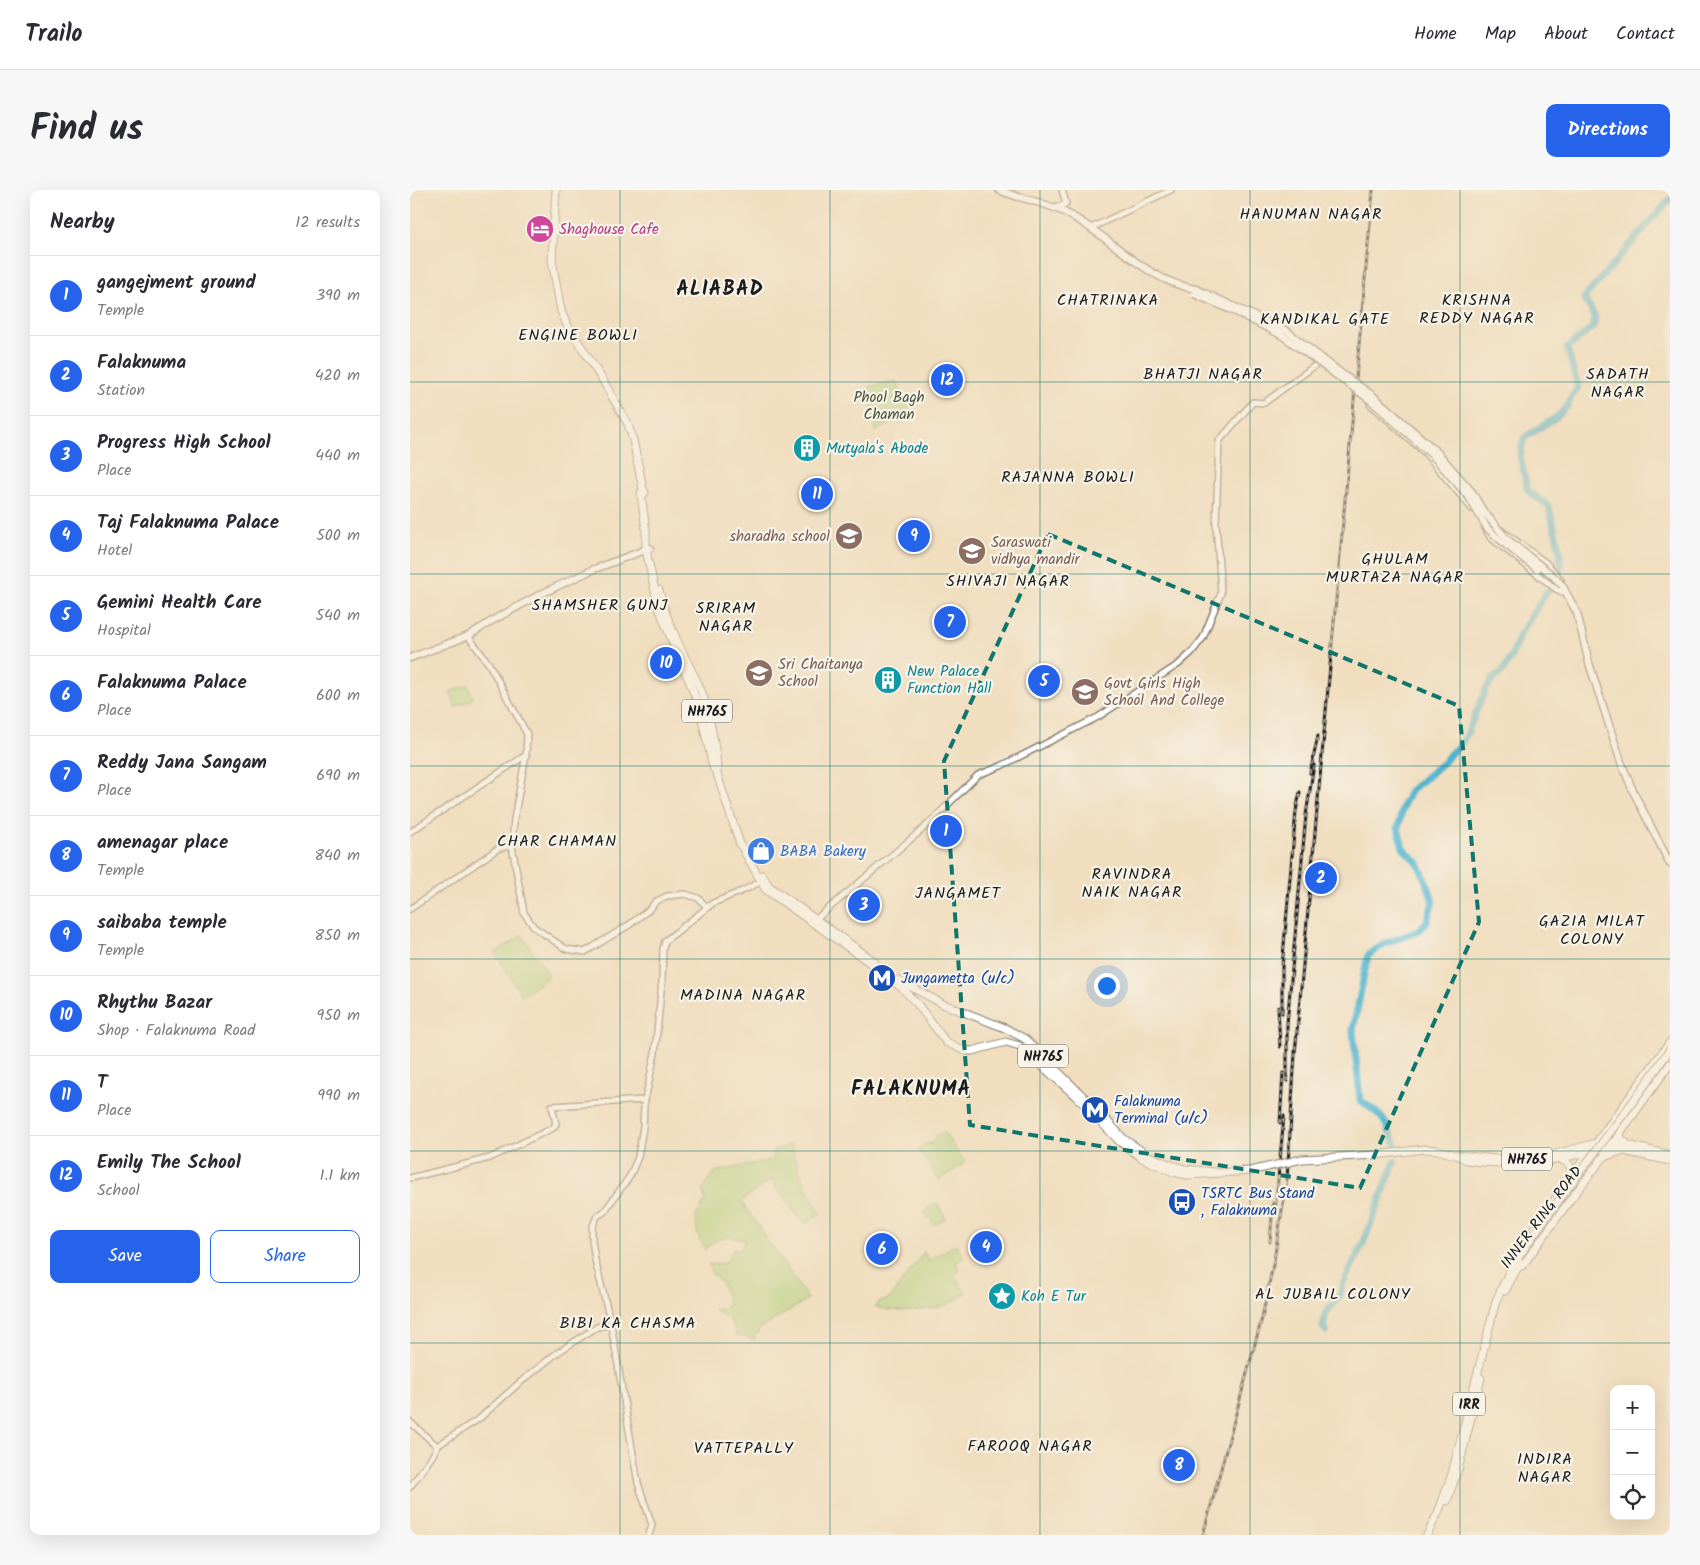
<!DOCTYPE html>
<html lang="en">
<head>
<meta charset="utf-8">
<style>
	:root { --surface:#fff; --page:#f7f7f7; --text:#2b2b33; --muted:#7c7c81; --line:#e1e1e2; --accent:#2563eb }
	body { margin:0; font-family:Kalam,sans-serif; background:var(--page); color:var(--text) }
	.controls { position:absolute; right:15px; bottom:15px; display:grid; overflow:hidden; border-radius:10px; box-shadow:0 5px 20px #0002 }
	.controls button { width:45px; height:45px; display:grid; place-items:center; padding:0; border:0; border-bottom:1px solid var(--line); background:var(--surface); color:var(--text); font:25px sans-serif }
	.you { position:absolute; left:696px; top:795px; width:18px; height:18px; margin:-12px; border:4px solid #fff; border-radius:50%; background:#1a73e8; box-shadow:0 0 0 8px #1a73e833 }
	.badge { display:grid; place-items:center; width:32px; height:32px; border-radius:50%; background:var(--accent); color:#fff; font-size:16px; font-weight:700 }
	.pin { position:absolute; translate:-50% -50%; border:2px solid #fff; box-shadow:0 1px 5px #0006 }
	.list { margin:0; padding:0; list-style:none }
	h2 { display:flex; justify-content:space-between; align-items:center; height:65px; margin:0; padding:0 20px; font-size:21px }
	h2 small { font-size:16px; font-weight:400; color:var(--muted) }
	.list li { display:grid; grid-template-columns:32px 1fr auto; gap:15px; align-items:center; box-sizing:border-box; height:80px; padding:0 20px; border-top:1px solid var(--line) }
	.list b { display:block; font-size:19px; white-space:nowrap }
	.list p { margin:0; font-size:16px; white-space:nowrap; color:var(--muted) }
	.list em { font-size:16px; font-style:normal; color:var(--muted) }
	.actions { display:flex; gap:10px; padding:15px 20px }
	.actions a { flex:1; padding:11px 0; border:1px solid var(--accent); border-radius:10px; text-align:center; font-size:18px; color:var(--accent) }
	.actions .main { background:var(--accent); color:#fff }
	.icon { flex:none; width:28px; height:28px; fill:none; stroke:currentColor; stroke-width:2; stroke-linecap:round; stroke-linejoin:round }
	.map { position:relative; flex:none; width:1260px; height:1345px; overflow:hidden; border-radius:10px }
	header { display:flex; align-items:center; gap:30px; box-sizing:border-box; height:70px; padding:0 25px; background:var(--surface); border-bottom:1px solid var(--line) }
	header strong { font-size:24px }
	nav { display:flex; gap:28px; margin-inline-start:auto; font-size:18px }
	.intro { display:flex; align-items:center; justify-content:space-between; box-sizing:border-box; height:120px; padding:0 30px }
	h1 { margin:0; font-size:35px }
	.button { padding:12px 22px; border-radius:10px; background:var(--accent); color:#fff; font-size:18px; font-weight:700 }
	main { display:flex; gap:30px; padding:0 30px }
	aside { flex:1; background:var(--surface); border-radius:10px; box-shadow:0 5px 20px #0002 }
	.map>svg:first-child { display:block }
</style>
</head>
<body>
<header>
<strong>Trailo</strong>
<nav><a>Home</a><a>Map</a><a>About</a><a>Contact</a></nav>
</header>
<div class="intro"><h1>Find us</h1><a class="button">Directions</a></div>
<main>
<aside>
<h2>Nearby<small>12 results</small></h2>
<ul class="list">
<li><span class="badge">1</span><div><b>gangejment ground</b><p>Temple</p></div><em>390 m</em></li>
<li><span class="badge">2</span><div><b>Falaknuma</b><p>Station</p></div><em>420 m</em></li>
<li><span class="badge">3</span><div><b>Progress High School</b><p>Place</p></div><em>440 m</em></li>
<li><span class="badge">4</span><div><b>Taj Falaknuma Palace</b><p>Hotel</p></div><em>500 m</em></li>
<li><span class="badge">5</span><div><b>Gemini Health Care</b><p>Hospital</p></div><em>540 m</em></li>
<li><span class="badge">6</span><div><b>Falaknuma Palace</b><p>Place</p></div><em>600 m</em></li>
<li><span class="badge">7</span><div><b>Reddy Jana Sangam</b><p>Place</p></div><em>690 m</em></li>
<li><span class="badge">8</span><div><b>amenagar place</b><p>Temple</p></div><em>840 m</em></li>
<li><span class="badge">9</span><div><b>saibaba temple</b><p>Temple</p></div><em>850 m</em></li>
<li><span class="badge">10</span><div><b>Rhythu Bazar</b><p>Shop · Falaknuma Road</p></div><em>950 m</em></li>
<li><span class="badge">11</span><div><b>T</b><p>Place</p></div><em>990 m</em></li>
<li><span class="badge">12</span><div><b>Emily The School</b><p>School</p></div><em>1.1 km</em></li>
</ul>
<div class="actions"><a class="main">Save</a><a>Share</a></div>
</aside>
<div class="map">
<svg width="1260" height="1345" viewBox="0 0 1260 1345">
	<rect width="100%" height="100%" fill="#f7f3e8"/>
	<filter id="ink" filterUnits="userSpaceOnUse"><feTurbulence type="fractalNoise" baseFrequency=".02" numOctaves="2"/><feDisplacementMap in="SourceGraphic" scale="10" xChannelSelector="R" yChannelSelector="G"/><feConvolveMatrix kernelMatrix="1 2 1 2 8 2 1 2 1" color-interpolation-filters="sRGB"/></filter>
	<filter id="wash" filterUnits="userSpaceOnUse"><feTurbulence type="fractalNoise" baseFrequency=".0096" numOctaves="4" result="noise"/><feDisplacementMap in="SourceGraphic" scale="20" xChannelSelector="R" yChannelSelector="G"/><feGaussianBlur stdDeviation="1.12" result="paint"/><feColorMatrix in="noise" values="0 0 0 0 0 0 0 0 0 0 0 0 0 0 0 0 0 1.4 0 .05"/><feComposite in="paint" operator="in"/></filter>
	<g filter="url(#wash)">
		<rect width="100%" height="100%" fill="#f0debf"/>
		<path fill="#aad37e" stroke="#63784d" d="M486 191 501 222 465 242 459 197Z
			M58 495 63 509 45 517 41 501Z
			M536 624 552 641 537 655 521 638Z
			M112 745 139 786 112 806 85 763Z
			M534 942 555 973 529 990 508 959 517 953H523L526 946Z
			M381 954C388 982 395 999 411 1023L394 1035 361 990 331 1011 398 1109 348 1140 349 1142 344 1146 347 1149C339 1150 333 1145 326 1145 323 1129 317 1128 304 1120L319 1116 312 1093 302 1084 299 1074C313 1075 319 1073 323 1059L331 1060 335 1051C320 1044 306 1047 295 1060L287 1043 286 1026 296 1010 292 1000 304 982 364 969 362 961Z
			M527 1013 536 1028 524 1035 514 1021Z
			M546 1054 555 1067 546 1073 550 1080 544 1085 556 1103C551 1106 545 1111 539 1114 521 1121 484 1124 466 1117V1114L480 1108 485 1102 514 1062 519 1070Z"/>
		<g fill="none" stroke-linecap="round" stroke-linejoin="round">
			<path stroke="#4eb4cd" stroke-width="7" d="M985 953C974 927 972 926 950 910L943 840 958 765 976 753 1009 741 1017 731 1023 712 1018 696 1008 673 993 658 988 638 993 616 1000 601 1034 572 1041 563 1050 555 1056 546 1076 499 1082 490 1093 481 1102 465 1109 446 1136 403 1147 391 1151 376 1150 361 1139 317 1118 301 1110 266 1114 248 1148 226 1159 214V211L1168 197 1157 158 1183 137 1185 127 1174 108 1260 9
				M916 1141 913 1137 916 1123 929 1107 933 1094 953 1054 985 971"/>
		</g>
	</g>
	<g filter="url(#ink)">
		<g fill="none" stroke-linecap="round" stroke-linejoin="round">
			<defs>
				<path id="tertiary" d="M645 17 654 15 656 13 652 0
					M681 38 761 0
					M963 208 960 214 1014 262 1062 319
					M1075 338 1080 347 1146 399 1152 402
					M1091 340 1136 373 1151 390
					M58 446 79 474 117 544 116 565 104 629 102 656 114 723 124 737 156 759 175 762 219 735 241 718 245 712 257 706 275 704 288 708 297 717
					M0 642 116 565
					M0 719 89 658 102 656
					M405 730 514 638 568 585 591 576 688 527 769 474 781 463 793 448 811 403 806 333 809 251 843 212 854 213 911 171
					M0 988 80 968 143 938 146 934 142 916 235 910
					M0 1232 27 1256
					M0 1297 23 1265 27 1256 70 1228 108 1194 147 1163 187 1137 201 1134
					M239 1345 242 1335 228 1293 201 1134 185 1070 182 1050V1038L187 1026 194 1022 220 986 228 967 233 937 234 915 245 863 252 791 253 759 255 751 303 713 332 701 352 691"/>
				<path id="secondary" d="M589 0C612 10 637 12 658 24 702 47 735 91 786 99
					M1152 395 1167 423 1179 473 1211 572 1223 601 1260 674
					M0 468 58 446 85 429 131 404 182 380 240 358"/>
				<path id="primary" d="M1207 947 1260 874
					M1124 1038 1260 852
					M1107 1078 1113 1075 1160 1010 1196 964"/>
				<path id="trunk" d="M146 0 142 70 151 121 156 133 192 189 218 234 223 250 233 299 235 303
					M233 299 231 304 236 340V360L248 415 271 474 278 488 289 516 303 577 307 584 330 654 356 700 466 777 492 798 508 815 536 852 555 861H562L596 852 610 856 673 913 710 952 732 968 747 975 763 982 778 985 840 981
					M249 400C257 435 275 466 290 498 298 516 307 562 307 581
					M352 685 359 696 464 771
					M488 790 533 814 595 838 615 849 690 923 714 949 739 966 756 973 775 979 804 982
					M1211 942 1210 948 1216 953
					M1048 965 1086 969H1119L1134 967 1187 953 1204 952 1260 965
					M1193 967 1209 962
					M892 969 966 965 1014 959 1027 960 1046 965 1057 970 1071 972 1116 974 1140 971 1181 961 1200 958 1260 971
					M1149 969C1158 971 1164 978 1161 987
					M1095 1101 1110 1073
					M1037 1311 1049 1276 1071 1188
					M1017 1345 1028 1323 1041 1287 1086 1111 1099 1082 1110 1065"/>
			</defs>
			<use href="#tertiary" stroke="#867d6e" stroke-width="8"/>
			<use href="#secondary" stroke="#867d6e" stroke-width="9"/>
			<use href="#primary" stroke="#867d6e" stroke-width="9"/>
			<use href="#trunk" stroke="#867d6e" stroke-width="9"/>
			<use href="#tertiary" stroke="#fff" stroke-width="5"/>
			<use href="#secondary" stroke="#fff" stroke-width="6"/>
			<use href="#primary" stroke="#fff" stroke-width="7"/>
			<use href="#trunk" stroke="#fff" stroke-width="7"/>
			<defs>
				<path id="rail" d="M900 583 908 546
					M868 817 870 857
					M872 823V777L886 621 890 602
					M877 891V834L896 625 904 575
					M870 933 873 883
					M865 1021 874 926
					M860 1052 863 1013
					M793 1345 852 1128 864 1070 877 989 885 864 963 0"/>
			</defs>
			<use href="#rail" stroke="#1c1c1c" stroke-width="3"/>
			<use href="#rail" stroke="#f7f3e8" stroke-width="1" stroke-dasharray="4" stroke-linecap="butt"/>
			<defs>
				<path id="secondary-bridge" d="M786 99 877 141 936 187 962 205 1027 262 1062 302 1073 321 1097 349 1141 384 1152 395
					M784 104 824 121 873 146 959 209 1023 266 1058 306 1077 338C1092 353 1110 366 1127 379"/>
				<path id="trunk-bridge" d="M840 981 892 969
					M1110 1065C1157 994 1213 930 1260 859"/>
			</defs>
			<use href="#secondary-bridge" stroke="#867d6e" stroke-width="9" stroke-linecap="butt"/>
			<use href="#trunk-bridge" stroke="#867d6e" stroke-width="9" stroke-linecap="butt"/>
			<use href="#secondary-bridge" stroke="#fff" stroke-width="6"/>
			<use href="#trunk-bridge" stroke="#fff" stroke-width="7"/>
		</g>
	</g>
	<path d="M0 0H1260V1345H0ZM638 344 1049 516 1069 732 950 998 560 935 534 571Z" fill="#f0debf" fill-opacity=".55" fill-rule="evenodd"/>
	<path fill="none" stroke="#0f766e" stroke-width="4" stroke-dasharray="10 6" stroke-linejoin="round" d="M638 344 1049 516 1069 732 950 998 560 935 534 571Z"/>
	<path fill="none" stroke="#0f766e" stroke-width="1" stroke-opacity="0.55" d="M210 0V1345M420 0V1345M630 0V1345M840 0V1345M1050 0V1345M0 192H1260M0 384H1260M0 576H1260M0 769H1260M0 961H1260M0 1153H1260"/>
	<defs>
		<symbol id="hotel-disc" viewBox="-11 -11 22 22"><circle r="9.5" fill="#d1479c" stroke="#f7f3e8"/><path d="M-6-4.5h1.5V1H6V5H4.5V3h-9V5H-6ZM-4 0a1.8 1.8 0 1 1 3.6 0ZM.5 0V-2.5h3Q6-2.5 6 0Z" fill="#fff"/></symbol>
		<symbol id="building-disc" viewBox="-11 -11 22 22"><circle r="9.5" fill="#0f9aa8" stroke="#f7f3e8"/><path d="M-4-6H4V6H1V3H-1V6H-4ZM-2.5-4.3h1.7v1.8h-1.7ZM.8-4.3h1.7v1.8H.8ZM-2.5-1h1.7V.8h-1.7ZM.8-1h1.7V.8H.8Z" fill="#fff"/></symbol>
		<symbol id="school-disc" viewBox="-11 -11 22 22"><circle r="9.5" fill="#8d6e63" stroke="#f7f3e8"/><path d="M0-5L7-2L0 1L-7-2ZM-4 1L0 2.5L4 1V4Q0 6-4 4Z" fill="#fff"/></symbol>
		<symbol id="shop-disc" viewBox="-11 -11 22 22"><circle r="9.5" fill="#3f7fe0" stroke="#f7f3e8"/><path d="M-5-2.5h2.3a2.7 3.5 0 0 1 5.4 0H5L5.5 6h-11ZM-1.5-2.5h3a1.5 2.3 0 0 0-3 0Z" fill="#fff"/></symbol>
		<symbol id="metro-disc" viewBox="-11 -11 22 22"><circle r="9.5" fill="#1a4fb4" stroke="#f7f3e8"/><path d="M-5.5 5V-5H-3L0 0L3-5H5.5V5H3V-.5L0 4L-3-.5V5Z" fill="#fff"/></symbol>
		<symbol id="bus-disc" viewBox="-11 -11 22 22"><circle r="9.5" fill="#1a4fb4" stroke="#f7f3e8"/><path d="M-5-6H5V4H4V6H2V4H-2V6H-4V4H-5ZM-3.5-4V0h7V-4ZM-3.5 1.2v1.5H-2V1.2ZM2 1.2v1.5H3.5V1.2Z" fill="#fff"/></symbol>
		<symbol id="sight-disc" viewBox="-11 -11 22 22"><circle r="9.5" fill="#0f9aa8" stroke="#f7f3e8"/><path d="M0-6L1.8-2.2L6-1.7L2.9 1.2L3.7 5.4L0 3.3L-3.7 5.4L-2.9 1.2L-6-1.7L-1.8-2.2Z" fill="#fff"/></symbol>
	</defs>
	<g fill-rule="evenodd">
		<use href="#hotel-disc" x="114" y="23" width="32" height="32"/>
		<use href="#building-disc" x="381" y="242" width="32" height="32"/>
		<use href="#school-disc" x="423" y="330" width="32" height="32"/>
		<use href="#school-disc" x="546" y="345" width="32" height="32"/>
		<use href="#school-disc" x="333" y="467" width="32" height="32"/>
		<use href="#building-disc" x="462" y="474" width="32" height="32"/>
		<use href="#school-disc" x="659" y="486" width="32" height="32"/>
		<use href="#shop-disc" x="335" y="645" width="32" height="32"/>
		<use href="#metro-disc" x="456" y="772" width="32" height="32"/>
		<use href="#metro-disc" x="669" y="904" width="32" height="32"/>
		<use href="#bus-disc" x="756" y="996" width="32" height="32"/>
		<use href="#sight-disc" x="576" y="1090" width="32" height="32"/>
	</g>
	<g text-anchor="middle" stroke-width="4.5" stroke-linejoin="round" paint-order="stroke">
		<g fill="#f7f3e8" stroke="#5e5c59" stroke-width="1">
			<rect x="272" y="509.5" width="50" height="23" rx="4"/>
			<rect x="608" y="854.5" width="50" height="23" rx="4"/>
			<rect x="1092" y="957.5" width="50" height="23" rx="4"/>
			<rect x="1043" y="1202.5" width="32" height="23" rx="4"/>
		</g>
		<g font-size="14" font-weight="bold" fill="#1c1c1c">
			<text x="297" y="526">NH765</text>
			<text x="633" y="871">NH765</text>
			<text x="1117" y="974">NH765</text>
			<text x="1059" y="1219">IRR</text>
		</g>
		<g font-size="15" fill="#b23c85" stroke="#f7f3e8" text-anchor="start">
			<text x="149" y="44">Shaghouse Cafe</text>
		</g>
		<g font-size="15" fill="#475339" stroke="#f7f3e8">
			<text x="479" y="212">Phool Bagh<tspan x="479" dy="17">Chaman</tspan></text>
		</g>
		<g font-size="15" fill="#0d838f" stroke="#f7f3e8" text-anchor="start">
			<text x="416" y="263">Mutyala's Abode</text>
			<text x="497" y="486">New Palace<tspan x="497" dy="17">Function Hall</tspan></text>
			<text x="611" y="1111">Koh E Tur</text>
		</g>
		<g font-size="15" fill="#785e54" stroke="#f7f3e8" text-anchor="start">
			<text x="420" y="351" text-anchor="end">sharadha school</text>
			<text x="581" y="357">Saraswati<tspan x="581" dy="17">vidhya mandir</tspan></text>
			<text x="368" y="479">Sri Chaitanya<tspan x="368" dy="17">School</tspan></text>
			<text x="694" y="498">Govt Girls High<tspan x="694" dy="17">School And College</tspan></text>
		</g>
		<g font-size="15" fill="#366cbe" stroke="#f7f3e8" text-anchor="start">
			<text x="370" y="666">BABA Bakery</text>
		</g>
		<g font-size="15" fill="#164399" stroke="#f7f3e8" text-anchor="start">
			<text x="491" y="793">Jungametta (u/c)</text>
			<text x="704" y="916">Falaknuma<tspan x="704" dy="17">Terminal (u/c)</tspan></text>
			<text x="791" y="1008">TSRTC Bus Stand<tspan x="791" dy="17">, Falaknuma</tspan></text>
		</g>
		<g font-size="15" fill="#1c1c1c" stroke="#f7f3e8">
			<text transform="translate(1131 1027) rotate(-53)" y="5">INNER RING ROAD</text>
		</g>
		<g font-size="16" letter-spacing="1" fill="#1c1c1c" stroke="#f7f3e8">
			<text x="901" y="29">HANUMAN NAGAR</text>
			<text x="698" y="115">CHATRINAKA</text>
			<text x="1067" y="115">KRISHNA<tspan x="1067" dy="18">REDDY NAGAR</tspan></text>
			<text x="915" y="134">KANDIKAL GATE</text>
			<text x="168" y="150">ENGINE BOWLI</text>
			<text x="793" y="189">BHATJI NAGAR</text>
			<text x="1208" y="189">SADATH<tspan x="1208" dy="18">NAGAR</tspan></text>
			<text x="658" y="292">RAJANNA BOWLI</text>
			<text x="985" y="374">GHULAM<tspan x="985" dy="18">MURTAZA NAGAR</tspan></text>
			<text x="598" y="396">SHIVAJI NAGAR</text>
			<text x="190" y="420">SHAMSHER GUNJ</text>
			<text x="316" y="423">SRIRAM<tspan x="316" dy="18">NAGAR</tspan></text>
			<text x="147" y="656">CHAR CHAMAN</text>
			<text x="722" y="689">RAVINDRA<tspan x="722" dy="18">NAIK NAGAR</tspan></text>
			<text x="548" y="708">JANGAMET</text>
			<text x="1182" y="736">GAZIA MILAT<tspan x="1182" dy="18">COLONY</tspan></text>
			<text x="333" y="810">MADINA NAGAR</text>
			<text x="923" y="1109">AL JUBAIL COLONY</text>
			<text x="218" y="1138">BIBI KA CHASMA</text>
			<text x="620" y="1261">FAROOQ NAGAR</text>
			<text x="334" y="1263">VATTEPALLY</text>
			<text x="1135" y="1274">INDIRA<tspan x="1135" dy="18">NAGAR</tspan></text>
		</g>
		<g font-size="20" font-weight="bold" letter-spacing="1" fill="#1c1c1c" stroke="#f7f3e8">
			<text x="310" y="105">ALIABAD</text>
			<text x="501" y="905">FALAKNUMA</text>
		</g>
	</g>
</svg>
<div class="controls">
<button>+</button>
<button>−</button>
<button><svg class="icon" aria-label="locate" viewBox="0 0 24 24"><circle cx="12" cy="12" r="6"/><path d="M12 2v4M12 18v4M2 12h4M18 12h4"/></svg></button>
</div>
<div class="you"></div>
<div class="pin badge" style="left:536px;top:641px">1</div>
<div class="pin badge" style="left:911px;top:688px">2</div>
<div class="pin badge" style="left:454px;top:715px">3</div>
<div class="pin badge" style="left:576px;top:1057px">4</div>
<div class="pin badge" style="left:634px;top:491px">5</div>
<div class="pin badge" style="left:472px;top:1059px">6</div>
<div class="pin badge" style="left:540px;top:432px">7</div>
<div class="pin badge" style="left:769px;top:1275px">8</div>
<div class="pin badge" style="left:504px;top:346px">9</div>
<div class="pin badge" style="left:256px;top:473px">10</div>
<div class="pin badge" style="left:407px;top:304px">11</div>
<div class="pin badge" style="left:537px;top:190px">12</div>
</div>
</main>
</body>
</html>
